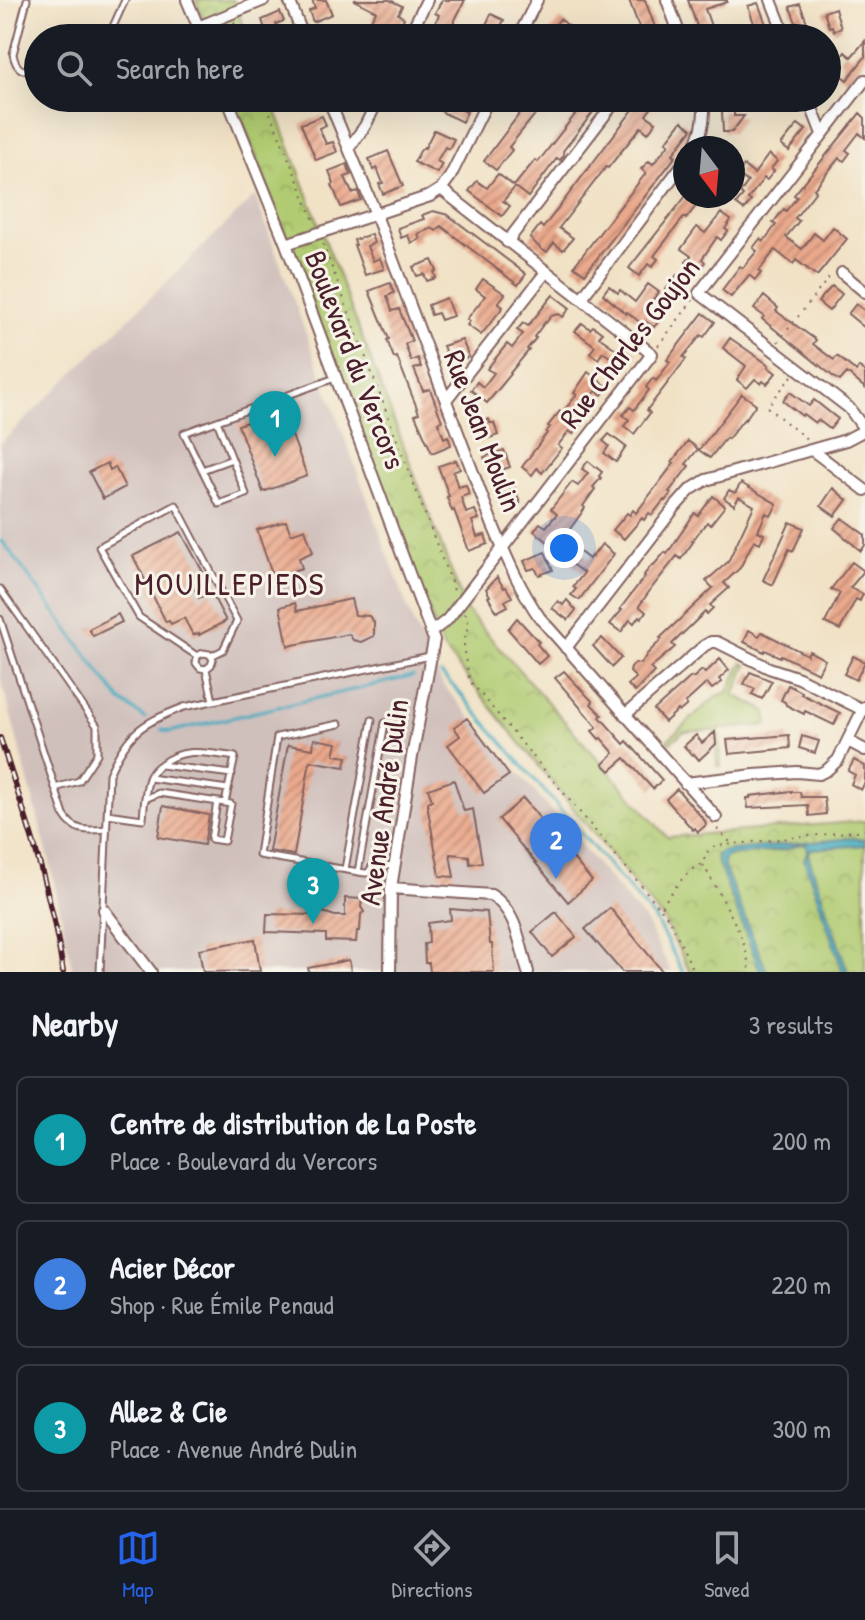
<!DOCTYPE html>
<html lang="en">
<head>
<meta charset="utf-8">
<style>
	:root { --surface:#171b24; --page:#242831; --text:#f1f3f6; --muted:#9ea1a6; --line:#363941; --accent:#2563eb }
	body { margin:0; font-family:"Patrick Hand",sans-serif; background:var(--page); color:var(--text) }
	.compass { position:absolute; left:673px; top:136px; width:72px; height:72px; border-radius:50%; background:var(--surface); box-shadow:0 8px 32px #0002; rotate:164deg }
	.you { position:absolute; left:564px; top:548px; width:28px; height:28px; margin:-20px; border:6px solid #fff; border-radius:50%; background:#1a73e8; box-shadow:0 0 0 12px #1a73e833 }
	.badge { display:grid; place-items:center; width:52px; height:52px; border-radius:50%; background:var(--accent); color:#fff; font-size:26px; font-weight:700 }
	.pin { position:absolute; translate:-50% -66px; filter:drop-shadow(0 2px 4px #0008) }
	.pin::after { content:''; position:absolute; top:42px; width:28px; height:24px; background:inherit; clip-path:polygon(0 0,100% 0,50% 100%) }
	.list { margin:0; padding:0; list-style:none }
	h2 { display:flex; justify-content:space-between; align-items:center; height:104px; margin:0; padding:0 32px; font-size:34px }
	h2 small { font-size:26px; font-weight:400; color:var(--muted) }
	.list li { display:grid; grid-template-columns:52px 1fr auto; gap:24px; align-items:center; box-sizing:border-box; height:128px; margin:0 16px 16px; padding:0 16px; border:2px solid var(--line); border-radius:12px }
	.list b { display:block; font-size:30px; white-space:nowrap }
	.list p { margin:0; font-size:26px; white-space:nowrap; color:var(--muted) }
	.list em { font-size:26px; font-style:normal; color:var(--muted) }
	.icon { flex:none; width:44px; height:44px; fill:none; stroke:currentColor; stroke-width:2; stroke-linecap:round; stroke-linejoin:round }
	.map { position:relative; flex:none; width:865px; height:972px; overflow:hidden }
	.search { position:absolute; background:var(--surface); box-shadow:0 8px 32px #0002; left:24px; right:24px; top:24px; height:88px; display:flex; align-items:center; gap:20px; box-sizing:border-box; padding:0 28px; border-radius:44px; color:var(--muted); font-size:30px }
	.sheet { height:536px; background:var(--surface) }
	nav { display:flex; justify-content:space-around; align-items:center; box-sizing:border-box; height:112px; border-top:2px solid var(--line); background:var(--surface); font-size:22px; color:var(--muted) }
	nav a { display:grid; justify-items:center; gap:4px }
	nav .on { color:var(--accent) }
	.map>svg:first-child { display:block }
</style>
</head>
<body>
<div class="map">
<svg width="865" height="972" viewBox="0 0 865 972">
	<defs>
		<pattern id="park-crowns" width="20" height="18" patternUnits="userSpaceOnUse" patternTransform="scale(2)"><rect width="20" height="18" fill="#b0cb71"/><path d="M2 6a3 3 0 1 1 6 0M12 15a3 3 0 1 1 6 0" fill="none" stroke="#99ae62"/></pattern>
		<pattern id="building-hatch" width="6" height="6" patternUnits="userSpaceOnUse" patternTransform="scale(2)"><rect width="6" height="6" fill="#eaa98c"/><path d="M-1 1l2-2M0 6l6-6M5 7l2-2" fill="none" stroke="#c08973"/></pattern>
	</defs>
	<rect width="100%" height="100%" fill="#f7f3e8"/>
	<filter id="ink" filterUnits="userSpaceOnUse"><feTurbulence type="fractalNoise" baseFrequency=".0125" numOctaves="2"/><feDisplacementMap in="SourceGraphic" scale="16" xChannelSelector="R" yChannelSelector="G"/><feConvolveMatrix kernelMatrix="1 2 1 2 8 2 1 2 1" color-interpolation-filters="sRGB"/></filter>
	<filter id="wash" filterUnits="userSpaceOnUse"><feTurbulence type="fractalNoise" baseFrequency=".006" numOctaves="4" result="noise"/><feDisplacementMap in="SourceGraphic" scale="32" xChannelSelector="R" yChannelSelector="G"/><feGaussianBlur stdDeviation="1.8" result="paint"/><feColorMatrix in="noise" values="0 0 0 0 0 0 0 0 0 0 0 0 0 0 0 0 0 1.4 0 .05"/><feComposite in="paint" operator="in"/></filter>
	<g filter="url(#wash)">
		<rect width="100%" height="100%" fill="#f1e2c6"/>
		<path fill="#d0c0bc" d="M255 196 413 622 443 685 645 920 671 972H73L50 863 0 675V444Z"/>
		<path fill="#b0cb71" stroke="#7d754e" stroke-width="2" d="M742 663 747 665 734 695 766 711 768 725 719 729 721 766H717L715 730 683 732 670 743 667 740 717 696 728 692Z"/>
		<path fill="url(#park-crowns)" stroke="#7d754e" stroke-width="2" d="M196 0H233L248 38H211Z
			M234 98H271L466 610 667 837 865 821V972H690L664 920 443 648Z"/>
		<path fill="#3faabf" stroke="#446475" stroke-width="2" d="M852 838 865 840V845L811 849 808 855 848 972H843L804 859 808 850 807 846 802 844 784 850 728 856 724 859V867L767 972H761L717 861V855L721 852 732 850Z"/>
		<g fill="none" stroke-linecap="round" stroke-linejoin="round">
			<path stroke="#3faabf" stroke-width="3" d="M0 541 3 542 121 701 145 718
				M441 674 458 691 655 919 683 972
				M162 730 169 732 413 676"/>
		</g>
		<g id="blocks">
			<path fill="url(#building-hatch)" d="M312 0H326L332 14 313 22 309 11 315 8Z
				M354 0H390L402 6 398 14 404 18 394 38H371L378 24 371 20 376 11Z
				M442 0H465L447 36 451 38H423L428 27 432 29 439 15 435 13Z
				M629 0H645L656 30 642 35Z
				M688 0H727V2L705 9 714 35 701 38Z
				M758 3 760 8 771 38H759L748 6Z
				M800 4 813 38H802L798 28 790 7Z
				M835 8 841 28 834 31 832 26 829 27 824 12Z
				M280 12 284 21 276 24 281 35 268 38 262 20Z
				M491 14 504 20 500 28 507 31 504 38H497L483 31Z
				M560 19 570 27 561 38H544Z
				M865 41V57L847 80 838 73 843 67 840 59 845 52 851 57Z
				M449 98H456L464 101 460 109 467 112 462 122 442 112Z
				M515 98H539L545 102 509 147 512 150 496 170 484 161 520 113 510 105Z
				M588 98H604L563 151 564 155 560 160 557 158 528 197 515 187 503 201 510 206 502 216 469 191 477 181 487 188 498 174 514 186 535 160 538 162Z
				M642 98H659L646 115 656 122 648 133 641 127 608 168 606 167 559 228 573 238 563 250 554 243 547 252 542 250 530 238 540 225 543 228Z
				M722 111H734V116H744L732 132H723Z
				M860 113 865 118V138L859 133 846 150 850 153 844 161 839 158 814 189 816 191 795 218 799 221 786 237 802 249 814 233 823 240 833 227 847 239 817 276 796 260 793 264 775 250 759 271 761 273 755 280 749 275 731 297 722 290 740 266 743 268 757 251 753 248 760 239 763 242 776 225 773 223 784 209 786 211 797 197 794 195Z
				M322 116 326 125 319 128 323 137 326 144 333 142 337 152 316 160 301 124Z
				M682 121 692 129 673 154 676 156 585 274 574 266 646 173 641 169 649 161 653 164 669 144 666 142Z
				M798 124 806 130 789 151 781 145Z
				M434 130 454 139 449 149 445 147 437 161 442 164 437 173 414 162 420 151 424 147 425 148Z
				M388 151 403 186 383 194 379 184 383 183 377 168 373 170 369 159Z
				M769 154 777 161 771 169 774 171 767 180 764 178 748 199 751 201 744 210 736 204 743 196 740 193 748 182 738 174 744 166 754 174Z
				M347 164 351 175 345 177 352 193 358 191 361 200 341 207 332 185 334 184 329 171Z
				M686 196H691L699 202 686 219 684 217 654 256 658 259 652 267 648 264 639 276 629 268Z
				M433 211 448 215 526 274 518 285 441 226 436 231 432 228 418 234 420 239 411 243 408 235 401 238 398 228 424 219 422 215Z
				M721 213 731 220 725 229 728 231 721 240 717 237 702 259 705 262 698 271 686 262 691 256 681 249 697 227 705 233Z
				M371 234 374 243 367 246 373 261 380 258 384 269 365 275 354 245H356L354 240Z
				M432 260 437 271 434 272 436 278 427 281 424 274 417 276 413 267Z
				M677 275 685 281 679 289 682 291 675 301 664 292Z
				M483 279 505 294 498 303 503 307 481 335 467 325 470 321 467 319 485 296 476 289Z
				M390 283 394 293 387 296 392 311 399 309 412 341 405 344 411 361 418 358 421 367 414 369 423 391 430 389 442 421 438 422 444 438 448 436 451 445 432 453 415 415 419 413 411 393 397 357 394 358 387 340 389 339 369 291Z
				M648 284 659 292 647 308 660 320 654 327 645 321 642 324 627 312 626 314 603 294 609 286 618 293 620 290 635 302Z
				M832 286 842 294 829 311 818 302Z
				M553 295 570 308 563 317 559 314 551 316 546 323 545 322 534 337 536 338 527 349 529 350 510 373 511 374 487 403 471 390 477 382 483 387 494 373 487 369 507 344 512 348 523 334 517 330 523 323 528 326Z
				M764 296 778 308 776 311 816 340 813 344 834 360 837 356 856 371 859 367 865 372V388L847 373 840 381 835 378 762 319 764 316 754 309Z
				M446 298 453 316 441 320 438 313 431 315 428 305Z
				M856 304 865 311V328L848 314Z
				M703 313 715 322 704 337 701 335 683 357 686 359 647 410 650 413 634 434 624 426 629 420 623 415 630 407 634 410 649 390 646 387 653 378 656 381 670 362 667 360Z
				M582 323 590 329 593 326 602 333 599 337 620 352 623 349 632 356 625 364 617 357 614 360 603 352 598 359 590 353 595 346 575 331Z
				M730 338 769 365 768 367 776 373 767 384 763 381 761 384 755 379 747 388 737 380 746 366 723 348Z
				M462 340 469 357 457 361 454 353 447 356 443 346Z
				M588 372 608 387 602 395 596 391 586 404 591 409 573 434 569 431 564 438 558 445 562 448 542 473 537 468 532 475 522 467 547 433 546 432 550 427 548 426 560 411 562 413 577 395 574 393Z
				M790 392 809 406 814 400 838 419 830 429 818 420 815 423 803 414 802 416 783 401Z
				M742 394 756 404 745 420 744 419 728 439 726 438 710 458 699 450Z
				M283 411 307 476 263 492 238 425 247 422 248 424Z
				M489 419 490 423H494L498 435 483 440 481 432 476 434 472 425Z
				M609 434 626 447 616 462 604 453 609 446 603 441Z
				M688 441 698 449 686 464 689 466 669 492 671 493 665 501 664 500 652 515 649 513 644 520 642 518 624 539 613 530 627 513 630 515 633 510 636 513 674 463 672 462Z
				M504 450 510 467 498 471 495 463 487 466 484 457Z
				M456 460 460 469 453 472 458 487 466 485 469 494 461 497 466 513 475 510 479 519 472 521 477 537 485 535 488 544 469 551 454 510 452 511 447 497 449 496 438 466Z
				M588 461 602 472 599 476 601 478 593 487 595 489 583 506 585 508 560 543 556 540 552 545 534 531 540 523 546 527 557 514 551 509 572 482 578 486 588 473 582 469Z
				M107 463 110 470 115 467 125 487 103 499 89 472Z
				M741 483 777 504 771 516 766 513 758 531 764 534 760 543 754 540 740 568 724 583 729 588 710 605 713 608 707 614 705 612 672 644 675 647 650 668 654 672 635 692 628 685 636 678 630 672 631 668 635 663 641 664 647 654 662 639 660 638 713 588 706 581 728 562 754 506 739 497 734 505 724 498 729 490 735 493Z
				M514 486 520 503 511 506 508 498 501 501 498 492Z
				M833 488 847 500 835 516 821 506Z
				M713 496 725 506 710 525 707 522 692 541 693 542 681 559 677 556 651 589 639 606 646 612 641 618 639 616 634 623 630 620 621 632 610 624 622 610 620 609 645 576 644 575 652 565 653 566 665 552 667 554 692 517 695 513 698 516Z
				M842 518 865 535V545L861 551 834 528Z
				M286 521 291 534 305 529 313 552 299 558 302 568 273 577 257 530Z
				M790 522 804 528 793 551 789 549 773 585 763 580Z
				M181 532 203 572 189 579 199 598 211 592 226 621 199 635V633L193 635 184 618 171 624 169 621 166 622 133 556Z
				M602 544 614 554 579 600 571 595 576 589 573 587 584 573 567 561 576 549 589 559 591 556 592 557Z
				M545 552 553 570 539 575 535 568 528 570 524 561Z
				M852 562 864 571 850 588 863 594 860 601 856 599 840 630 825 623 840 593 831 589Z
				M497 577 504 588 506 587 512 597 505 601 508 606 497 612 488 597 490 596 486 589Z
				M351 599 355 615 369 616 374 622V636L361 642 353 640 349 634 288 646 280 607 295 603 297 611Z
				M567 600 576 610 568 620 552 608 558 601 563 605Z
				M118 614 122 622 93 636 89 629Z
				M517 618 539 642 537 644 547 656 538 664 508 629Z
				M749 630 759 636 762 632 807 655 809 651 825 660 818 673 781 655 780 657 765 650 764 652 744 642Z
				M602 638 621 658 612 667 593 646Z
				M853 656 865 662 856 680 844 674Z
				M720 659 729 670 719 679 722 682 712 689 707 683 685 703 687 705 679 712 678 710 665 722 654 710 691 677 693 678 702 670 705 673Z
				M564 671 593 702 591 704 602 715 600 717 624 744 627 741 662 780 653 789 625 758 610 771 603 764 614 753 601 738 599 739 592 731 597 727 555 678Z
				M750 672 772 681 762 699 752 694 755 689 744 684Z
				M788 685 802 692 801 694 840 713 834 725 805 711 804 714 786 705 785 702 781 700Z
				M467 718 509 775 484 793 448 745 460 736 454 727Z
				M715 732 716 744 699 760 694 754 692 755 684 746 696 735 702 743Z
				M789 735 790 748 729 754 727 740Z
				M802 736 819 741 815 753 799 748Z
				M314 739 337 743 334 755 347 757 345 767 310 761 294 855 269 851 288 745 313 749Z
				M854 760 865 766V782L861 790 851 784 855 775 848 771Z
				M454 780 464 811 473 809 482 862 470 864 469 856 450 854 454 877 440 876 428 810V802L432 800 428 789Z
				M677 789 705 821 706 825 698 832 695 828 693 830 666 799Z
				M792 791V792H800L801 797H824L826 814 809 816 808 805 748 808 747 798H750V796Z
				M523 798 592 881 568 902 499 819Z
				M163 806 209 815 204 845 158 837Z
				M345 898 362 899 361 907 364 912 361 914 360 931H357L356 942 326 941V934L266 932 267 914 314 915 323 912 335 916H345Z
				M610 908 663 972H622L585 929Z
				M450 909 487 912 490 944H492L494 972H430L429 963H425L424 944 429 943 428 923 451 920Z
				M556 912 576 937 552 957 532 932Z
				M255 939 260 971 203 972 199 949Z
				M349 960 351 972H309L308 968Z"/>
		</g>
	</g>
	<g filter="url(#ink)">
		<use href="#blocks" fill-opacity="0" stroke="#846361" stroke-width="2"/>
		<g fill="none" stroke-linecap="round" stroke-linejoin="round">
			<defs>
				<path id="service" d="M27 0 13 54C16 70 23 73 38 69
					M106 38 111 31 125 0
					M217 421 246 494 219 504 184 433 335 378
					M202 470 232 459
					M0 589 97 726V754L79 781 55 788
					M0 619 64 815C74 832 87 831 106 829
					M197 656 203 653 209 654 213 659 211 665 206 669 200 668 196 663 197 656 139 617 99 547 176 505 237 621 223 650 211 656
					M206 669 213 701
					M339 724 277 737 259 855 365 873H368L374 864 393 866
					M161 765 232 774
					M150 778 228 789
					M217 802 211 839 224 841 231 804 225 803
					M107 814 143 819C144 807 145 784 151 774 152 772 158 766 160 765 183 746 208 753 235 757L225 803 159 793 145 799
					M345 869 372 720
					M358 872 385 723
					M100 972 109 774C128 732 142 723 184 707L430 656"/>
				<path id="minor" d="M187 0 203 38
					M289 0 304 38
					M667 0 681 38
					M771 0 786 38
					M198 27 264 0
					M408 38 427 0
					M518 38 537 0
					M227 98 286 244 434 640 412 757 391 888 390 972
					M328 98 373 207 492 523C506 556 519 588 540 618L716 817
					M808 98 822 134
					M349 148 365 126 379 98
					M694 148C703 132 706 117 703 98
					M507 242 618 98
					M286 244 430 196 441 189 450 177 489 98
					M842 273 865 292
					M581 299 685 161
					M446 400 546 272
					M812 450 865 490
					M431 632 447 620 652 354 441 189
					M566 648 675 507 690 490 706 480 846 440 865 430 849 408 699 293 865 80
					M625 715 704 646 711 642H717L769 668 799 678 863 710
					M848 741 865 750
					M685 783 754 775 797 772 819 774 827 770 838 760 864 707
					M391 888 491 895C517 911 520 945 528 972
					M104 910 151 972"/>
			</defs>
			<use href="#service" stroke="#846361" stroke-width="9"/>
			<use href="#minor" stroke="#846361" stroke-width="14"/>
			<path stroke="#846361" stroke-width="2" stroke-dasharray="2 6" stroke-linecap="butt" d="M234 22 240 38
				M264 98 315 223
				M323 244 455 593
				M778 342 831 275
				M658 346 693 300
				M792 376 767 407 809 441
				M465 613C472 626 464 634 464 646 463 658 469 669 469 680L660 908C670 895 687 868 702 864L708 851 716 846 865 830
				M717 829 732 844
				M703 865C717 889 751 945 749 972
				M661 909 670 920 694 972"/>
			<use href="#service" stroke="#fff" stroke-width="5"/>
			<use href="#minor" stroke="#fff" stroke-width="10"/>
			<defs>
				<path id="rail" d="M0 738C25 815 52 892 63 972"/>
			</defs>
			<use href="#rail" stroke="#4a1f2b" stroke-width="6"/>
			<use href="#rail" stroke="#f7f3e8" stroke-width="3" stroke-dasharray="9" stroke-linecap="butt"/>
		</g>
	</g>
	<g text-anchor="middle" stroke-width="6" stroke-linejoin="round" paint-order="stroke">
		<g font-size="30" fill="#4a1f2b" stroke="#f7f3e8">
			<text transform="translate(630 343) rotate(-52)" y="10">Rue Charles Goujon</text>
			<text transform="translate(355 360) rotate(69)" y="10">Boulevard du Vercors</text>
			<text transform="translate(483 431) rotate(69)" y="10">Rue Jean Moulin</text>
			<text transform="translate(384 802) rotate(-82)" y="10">Avenue André Dulin</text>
		</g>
		<g font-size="32" letter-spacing="2" fill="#4a1f2b" stroke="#f7f3e8">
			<text x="230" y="595">MOUILLEPIEDS</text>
		</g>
	</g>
</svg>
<svg class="compass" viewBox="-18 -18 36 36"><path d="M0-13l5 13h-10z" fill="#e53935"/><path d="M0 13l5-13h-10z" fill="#9ea1a6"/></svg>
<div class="you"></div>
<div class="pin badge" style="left:275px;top:457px;background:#0f9aa8">1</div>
<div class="pin badge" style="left:556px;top:879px;background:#3f7fe0">2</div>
<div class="pin badge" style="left:313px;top:924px;background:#0f9aa8">3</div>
<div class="search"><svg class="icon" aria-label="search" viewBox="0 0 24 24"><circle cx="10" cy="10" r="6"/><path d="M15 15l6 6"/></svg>Search here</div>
</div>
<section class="sheet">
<h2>Nearby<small>3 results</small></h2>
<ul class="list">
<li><span class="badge" style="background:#0f9aa8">1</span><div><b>Centre de distribution de La Poste</b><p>Place · Boulevard du Vercors</p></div><em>200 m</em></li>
<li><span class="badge" style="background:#3f7fe0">2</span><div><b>Acier Décor</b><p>Shop · Rue Émile Penaud</p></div><em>220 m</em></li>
<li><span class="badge" style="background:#0f9aa8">3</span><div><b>Allez &amp; Cie</b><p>Place · Avenue André Dulin</p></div><em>300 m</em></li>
</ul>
</section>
<nav>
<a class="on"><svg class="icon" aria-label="map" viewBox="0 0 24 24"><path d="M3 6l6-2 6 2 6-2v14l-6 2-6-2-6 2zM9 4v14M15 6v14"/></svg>Map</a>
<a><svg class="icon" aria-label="directions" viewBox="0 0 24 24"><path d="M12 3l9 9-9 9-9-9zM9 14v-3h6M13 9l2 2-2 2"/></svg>Directions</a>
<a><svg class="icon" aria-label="saved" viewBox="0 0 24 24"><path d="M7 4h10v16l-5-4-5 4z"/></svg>Saved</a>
</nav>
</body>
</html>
